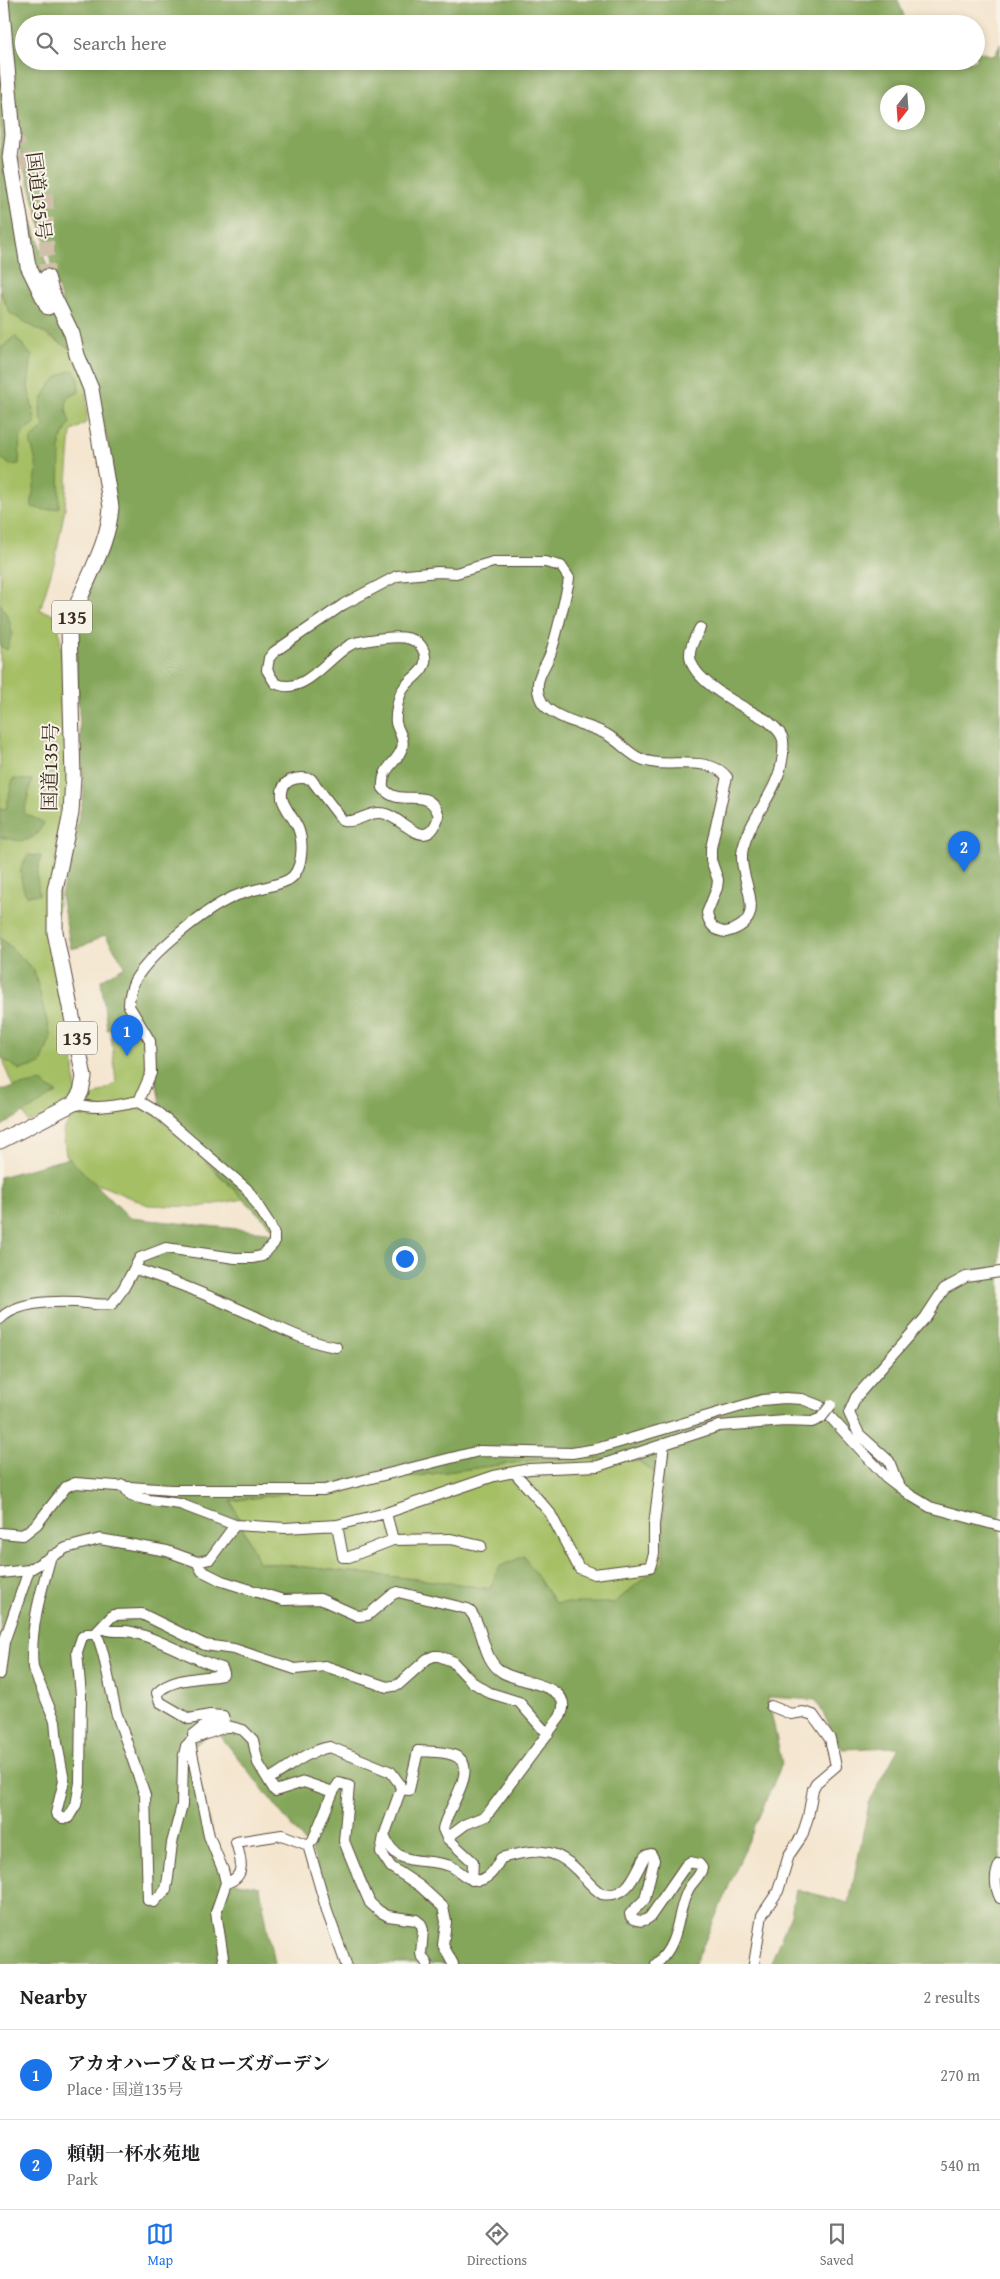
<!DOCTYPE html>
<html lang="en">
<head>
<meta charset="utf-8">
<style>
	:root { --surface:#fff; --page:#f2f2f2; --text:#202124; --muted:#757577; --line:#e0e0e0; --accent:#1a73e8 }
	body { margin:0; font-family:"Gentium Book Plus","Noto Serif JP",serif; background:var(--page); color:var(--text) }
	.compass { position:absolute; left:880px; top:85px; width:45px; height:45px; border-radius:50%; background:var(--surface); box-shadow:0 2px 8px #0003; rotate:197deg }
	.you { position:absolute; left:404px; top:1258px; width:18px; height:18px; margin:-12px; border:4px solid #fff; border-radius:50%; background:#1a73e8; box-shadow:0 0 0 8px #1a73e833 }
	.badge { display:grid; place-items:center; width:32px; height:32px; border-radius:50%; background:var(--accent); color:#fff; font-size:16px; font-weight:700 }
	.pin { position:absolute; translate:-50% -41px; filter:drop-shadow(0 1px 2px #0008) }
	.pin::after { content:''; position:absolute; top:26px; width:18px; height:15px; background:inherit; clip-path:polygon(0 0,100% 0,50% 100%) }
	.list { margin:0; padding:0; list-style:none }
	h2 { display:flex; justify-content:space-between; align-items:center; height:65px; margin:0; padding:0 20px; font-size:21px }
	h2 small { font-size:16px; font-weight:400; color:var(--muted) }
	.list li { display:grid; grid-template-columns:32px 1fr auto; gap:15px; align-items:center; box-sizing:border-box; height:90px; padding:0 20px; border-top:1px solid var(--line) }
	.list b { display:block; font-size:19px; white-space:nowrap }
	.list p { margin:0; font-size:16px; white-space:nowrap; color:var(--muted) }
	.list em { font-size:16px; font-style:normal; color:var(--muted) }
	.icon { flex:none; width:28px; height:28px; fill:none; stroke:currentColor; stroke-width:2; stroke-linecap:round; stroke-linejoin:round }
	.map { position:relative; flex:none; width:1000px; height:1964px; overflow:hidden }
	.search { position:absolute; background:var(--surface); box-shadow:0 2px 8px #0003; left:15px; right:15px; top:15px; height:55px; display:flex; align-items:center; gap:12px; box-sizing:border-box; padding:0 18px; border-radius:28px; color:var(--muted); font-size:19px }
	.sheet { height:245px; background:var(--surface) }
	nav { display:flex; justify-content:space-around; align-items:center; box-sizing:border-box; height:70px; border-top:1px solid var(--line); background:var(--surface); font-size:14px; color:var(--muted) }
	nav a { display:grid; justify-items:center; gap:2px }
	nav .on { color:var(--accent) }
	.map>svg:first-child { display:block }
</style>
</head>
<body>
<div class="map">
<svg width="1000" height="1964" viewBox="0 0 1000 1964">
	<rect width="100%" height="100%" fill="#f7f3e8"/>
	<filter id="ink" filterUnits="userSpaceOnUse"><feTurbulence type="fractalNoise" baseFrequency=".02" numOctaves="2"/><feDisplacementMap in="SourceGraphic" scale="10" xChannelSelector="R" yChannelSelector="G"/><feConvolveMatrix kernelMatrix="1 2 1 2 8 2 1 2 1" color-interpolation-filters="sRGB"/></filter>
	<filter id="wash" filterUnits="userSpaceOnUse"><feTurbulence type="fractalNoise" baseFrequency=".0096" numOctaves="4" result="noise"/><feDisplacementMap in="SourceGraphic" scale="20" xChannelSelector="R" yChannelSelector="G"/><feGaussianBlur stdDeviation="1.12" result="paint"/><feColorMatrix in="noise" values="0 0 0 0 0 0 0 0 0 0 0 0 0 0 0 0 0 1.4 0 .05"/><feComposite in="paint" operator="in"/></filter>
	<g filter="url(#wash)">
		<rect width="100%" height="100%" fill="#f4e5ce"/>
		<path fill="#a5bf65" stroke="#707442" d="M0 291 10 313 76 352 86 375 87 422 71 432 65 508 55 560 40 610 60 616 59 630 73 757 55 932 73 1054 77 1109 91 1098 116 1083 111 1034 135 1021 148 1039 146 1105 244 1199 199 1207 148 1205 88 1180 66 1155 63 1131 77 1110 28 1122 6 1070 0 1043Z
			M578 1458 639 1461 663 1480 664 1563 614 1603 579 1604 555 1603 499 1567 490 1589 452 1583 258 1562 231 1501 535 1460Z"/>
		<path fill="#84a65a" stroke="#60683c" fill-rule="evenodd" d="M0 0H898L907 24H24V61H976V51L994 56 1000 44V1964H770L791 1914 796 1889 849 1903 869 1803 899 1747 842 1749 816 1700 768 1697 782 1764 695 1964H344L313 1853 219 1734H210L191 1748 223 1880 260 1887 274 1964H0V1177L69 1158 130 1218 277 1233 162 1116 150 1042 133 1019 107 1030 101 980 125 966 105 935 83 946 71 949 61 896 84 794 73 614 112 526 108 443 94 379 76 352 10 313 0 291V62L10 158 72 339 19 146ZM888 92H918V122H888ZM578 1458 639 1461 663 1480 664 1562 614 1603H555L524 1556 499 1567 490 1589 452 1583 258 1562 231 1501 535 1460Z
			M15 336 32 356 28 387 36 423C14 436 21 442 19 464L10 465 0 457V349Z
			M74 370 78 376 79 392 67 398 66 410 70 423 60 441 59 508 45 510 32 507C31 495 35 486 36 475 38 463 33 453 30 440L44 427C42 420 38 411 41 403 46 388 58 372 74 370Z
			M0 603 9 619 12 633 7 650 0 646Z
			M13 779 32 780 24 813 44 823C32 845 23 842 0 837V809H6Z
			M28 855 41 856 37 875 39 895H26C20 879 17 870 28 855Z
			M0 937 34 970 51 1037 41 1064 20 1070 0 1057Z
			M41 1082 57 1093 0 1127V1090Z"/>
	</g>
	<g filter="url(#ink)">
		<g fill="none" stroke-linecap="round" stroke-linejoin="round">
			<path stroke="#cfc0ab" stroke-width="15" stroke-dasharray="15 8" stroke-linecap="butt" d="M13 134 46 197 47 277"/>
			<defs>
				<path id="minor" d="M139 1101 151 1073 150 1041 129 1006C129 998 131 988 135 980 151 953 204 910 233 897 250 889 271 888 288 880 303 872 304 843 298 828 294 818 284 808 282 798 280 779 297 776 311 779L343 821C359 823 367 812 380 813 401 813 426 858 439 816 429 783 400 810 383 788 381 767 397 764 402 748 405 739 398 731 396 723 395 715 398 700 401 693 406 679 428 673 425 656 421 631 388 637 370 640 365 641 357 642 352 644 329 655 304 698 275 683L267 670 269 658 274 652 344 604 397 576 438 572 456 573 493 562H545L561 566 569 578 568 585C563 607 558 630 551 652 548 662 539 673 538 683 537 692 540 702 547 708 564 722 587 724 606 734 627 746 630 760 658 763 679 765 712 758 727 777L725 785 711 848V860L718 880 717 888 707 913C709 925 714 931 726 932 775 919 735 879 743 848 752 813 779 793 783 754 783 747 785 741 781 735 778 729 773 726 768 721 748 709 691 682 690 656 689 647 696 636 700 628
					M135 1269C175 1281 212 1297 250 1314 278 1327 305 1342 336 1347
					M0 1319C17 1301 54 1301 77 1302 89 1303 100 1306 112 1304L123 1289 140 1258 166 1248 235 1258H252L262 1256 274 1243V1234L269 1223 247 1189 156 1111 139 1101C116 1105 96 1111 74 1103
					M515 1473 550 1513 579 1568 594 1574 650 1567 654 1554V1525L664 1444
					M123 1485 131 1496 149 1500 180 1504 235 1525 285 1528 337 1525 386 1513 494 1476 529 1469 598 1466 719 1426 785 1421 812 1422 821 1418
					M899 1487 889 1461 859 1434 849 1413 856 1397 925 1318 944 1289 966 1277 1000 1272
					M386 1513 393 1540
					M337 1525 343 1557H349L393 1540 451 1539 481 1546
					M0 1533 23 1535 37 1524 66 1487 75 1483 171 1490H324L479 1451 572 1453 596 1449 762 1400 785 1398 802 1399 820 1406 886 1477 910 1495 930 1507 1000 1526
					M51 1556C41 1591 29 1631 33 1668L55 1721 57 1743 64 1781 56 1813C59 1818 62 1819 68 1818L76 1805 80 1783 81 1695 77 1652 82 1637 87 1634H95L113 1615 142 1614 205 1645 234 1649 295 1669 325 1666 387 1687 398 1685 427 1659 434 1656H439L452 1661 472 1682 490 1693 519 1702 542 1728 549 1733
					M197 1562 202 1571 222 1581 283 1600 320 1599 358 1616 368 1615 393 1594 398 1592 468 1609C485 1626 481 1659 502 1672 519 1684 577 1683 560 1717L486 1816 466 1824 447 1838
					M29 1570 66 1548 100 1539 167 1551 197 1562 210 1559 235 1525
					M0 1573 29 1570 4 1642 0 1674
					M102 1628C112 1634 121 1629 132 1632 164 1640 191 1659 222 1668L224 1673 222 1675C201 1679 173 1677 157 1693L160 1702 189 1719 210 1715 223 1716 224 1719 207 1724 193 1735
					M95 1634 99 1640 103 1653 116 1712 145 1795 148 1900 154 1902 166 1889 168 1878 172 1843 182 1805 183 1759 186 1746 193 1739 228 1726 243 1730 253 1740 258 1763 275 1791 304 1782 333 1792 313 1840 308 1845
					M190 1743 209 1836 223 1870 226 1883C247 1877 241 1859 236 1842L282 1835 308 1845 328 1914 346 1964
					M269 1779C288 1768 307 1751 330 1747L391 1772 399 1783 401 1789 384 1836C398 1870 424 1856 450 1866 460 1870 468 1882 480 1880 491 1878 496 1866 501 1858 531 1850 553 1845 577 1870 585 1878 592 1888 602 1894 629 1898 634 1875 645 1856L651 1854 654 1860 645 1899 630 1914 631 1917C637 1922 644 1922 650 1917L686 1865 690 1862 699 1864 702 1868C700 1877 693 1881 689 1888 675 1913 682 1942 656 1964
					M401 1789 409 1790 418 1751C429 1752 442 1751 453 1755 483 1765 445 1811 443 1829L447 1838 473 1862 472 1880
					M333 1792 339 1783 349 1786 344 1841 359 1878 370 1903 379 1911 388 1916 416 1920 421 1924 423 1930 421 1954 427 1964
					M384 1836 381 1852 391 1867 420 1886 443 1907 446 1922 443 1945 453 1964
					M1000 1864C994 1875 995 1887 1000 1898
					M224 1964 216 1912 226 1883
					M754 1964 762 1915 778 1891 789 1855 802 1836 808 1817 813 1789 816 1783 836 1766 830 1739 813 1715 803 1712 791 1714 771 1706"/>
				<path id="highway" d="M1 0 13 134 10 158 28 266 48 307
					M0 1141 74 1103 81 1092 84 1077 55 932V890L71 813 73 777 69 629C80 587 108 551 111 507L91 389 77 355 72 334 51 291 47 277"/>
			</defs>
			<use href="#minor" stroke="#574638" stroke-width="12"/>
			<use href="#highway" stroke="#574638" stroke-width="17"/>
			<use href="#minor" stroke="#fff" stroke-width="10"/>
			<use href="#highway" stroke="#fff" stroke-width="15"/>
			<defs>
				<path id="minor-bridge" d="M821 1418 831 1405"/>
			</defs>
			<use href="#minor-bridge" stroke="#574638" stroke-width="12" stroke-linecap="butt"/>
			<use href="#minor-bridge" stroke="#fff" stroke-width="10"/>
		</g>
	</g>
	<g text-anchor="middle" stroke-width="4" stroke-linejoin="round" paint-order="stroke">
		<g fill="#f7f3e8" stroke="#73665b" stroke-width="1">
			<rect x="52" y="600.5" width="40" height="33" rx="4"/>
			<rect x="57" y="1021.5" width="40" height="33" rx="4"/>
		</g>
		<g font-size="19" font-weight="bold" fill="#3b2a1e">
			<text x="72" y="624">135</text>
			<text x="77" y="1045">135</text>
		</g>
		<g font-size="20" fill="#3b2a1e" stroke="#f7f3e8">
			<text transform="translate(39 196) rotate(83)" y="7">国道135号</text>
			<text transform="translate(50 767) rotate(-89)" y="7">国道135号</text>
		</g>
	</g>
</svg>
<svg class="compass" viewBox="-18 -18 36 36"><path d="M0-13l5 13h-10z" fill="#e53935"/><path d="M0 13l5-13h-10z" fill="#757577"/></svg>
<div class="you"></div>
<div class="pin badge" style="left:127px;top:1056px">1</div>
<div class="pin badge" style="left:964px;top:872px">2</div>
<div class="search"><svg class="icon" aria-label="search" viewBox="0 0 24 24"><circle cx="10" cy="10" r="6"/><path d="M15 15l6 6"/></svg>Search here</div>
</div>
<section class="sheet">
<h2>Nearby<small>2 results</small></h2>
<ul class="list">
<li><span class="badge">1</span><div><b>アカオハーブ＆ローズガーデン</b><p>Place · 国道135号</p></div><em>270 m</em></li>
<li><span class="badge">2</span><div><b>頼朝一杯水苑地</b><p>Park</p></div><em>540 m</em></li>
</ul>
</section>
<nav>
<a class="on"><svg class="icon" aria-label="map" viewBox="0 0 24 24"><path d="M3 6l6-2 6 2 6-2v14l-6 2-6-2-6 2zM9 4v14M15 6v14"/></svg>Map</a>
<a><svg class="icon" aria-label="directions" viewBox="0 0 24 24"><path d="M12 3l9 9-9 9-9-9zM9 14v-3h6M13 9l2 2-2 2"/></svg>Directions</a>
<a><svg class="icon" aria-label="saved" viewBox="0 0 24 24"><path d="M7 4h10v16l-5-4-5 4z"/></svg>Saved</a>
</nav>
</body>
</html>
